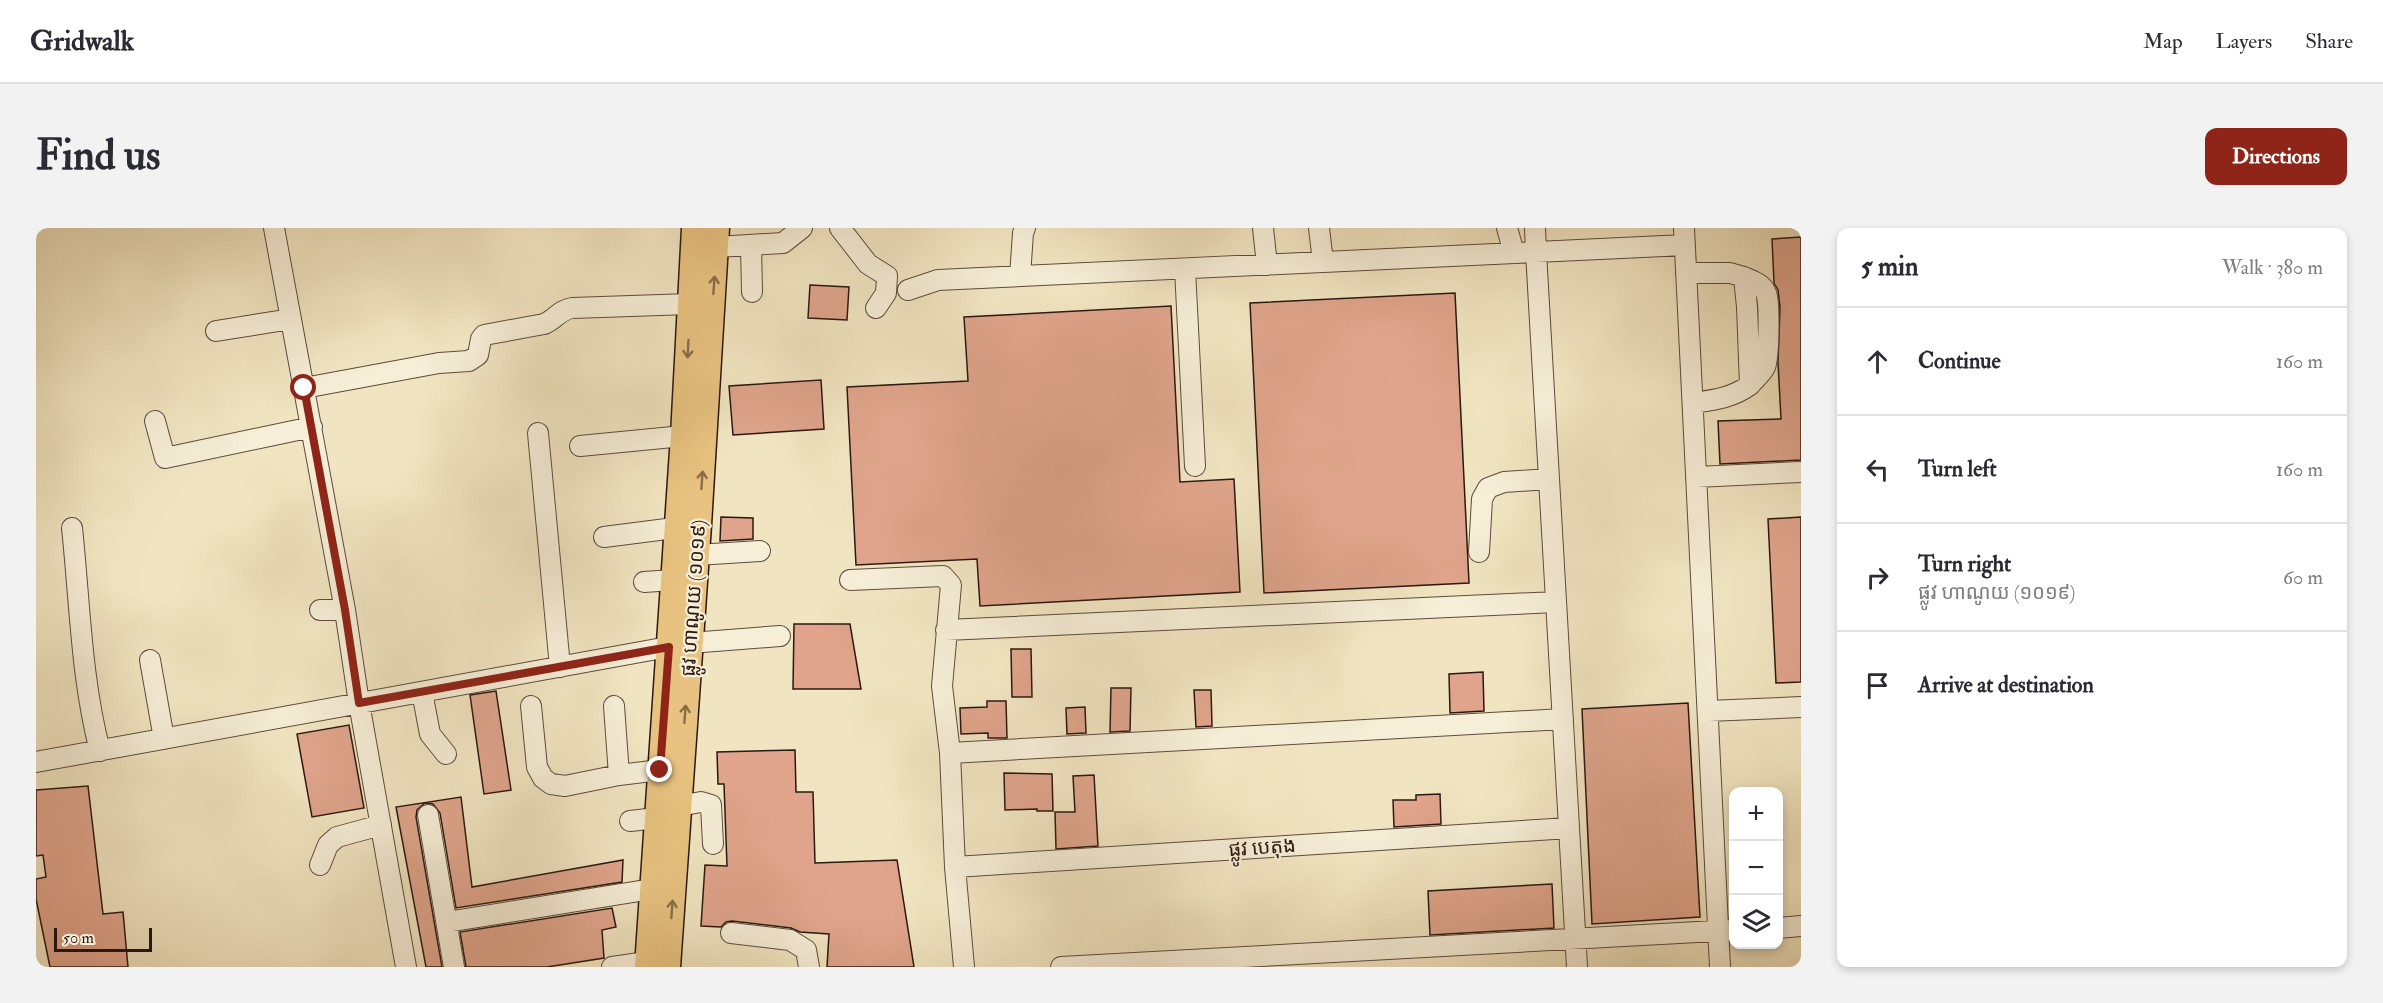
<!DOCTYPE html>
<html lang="en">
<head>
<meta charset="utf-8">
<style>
	:root { --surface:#fff; --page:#f2f2f3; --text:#2b2b33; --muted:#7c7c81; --line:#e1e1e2; --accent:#8f2418 }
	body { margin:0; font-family:"IM FELL Double Pica","Noto Sans Khmer",serif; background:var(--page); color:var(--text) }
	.controls { position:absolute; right:18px; bottom:18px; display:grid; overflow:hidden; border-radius:12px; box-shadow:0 3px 9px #0003 }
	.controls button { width:54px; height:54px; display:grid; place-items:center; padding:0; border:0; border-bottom:2px solid var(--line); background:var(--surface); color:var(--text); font:30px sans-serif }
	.scale { position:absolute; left:18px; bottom:15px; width:98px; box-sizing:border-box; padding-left:6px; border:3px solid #2b1811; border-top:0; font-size:16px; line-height:21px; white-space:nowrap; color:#2b1811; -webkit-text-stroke:4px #f6eed7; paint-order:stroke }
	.stop { position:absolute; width:18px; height:18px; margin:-14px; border:4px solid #8f2418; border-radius:50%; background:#fff }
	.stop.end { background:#8f2418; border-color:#fff; box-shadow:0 2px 6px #0008 }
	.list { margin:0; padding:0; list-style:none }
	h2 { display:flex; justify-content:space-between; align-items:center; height:78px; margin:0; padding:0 24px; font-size:26px }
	h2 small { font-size:20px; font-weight:400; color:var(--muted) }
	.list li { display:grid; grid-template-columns:39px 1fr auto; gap:18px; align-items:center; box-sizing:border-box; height:108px; padding:0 24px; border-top:2px solid var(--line) }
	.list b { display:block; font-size:22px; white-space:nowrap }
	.list p { margin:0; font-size:20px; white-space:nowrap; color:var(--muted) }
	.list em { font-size:20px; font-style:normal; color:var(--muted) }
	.icon { flex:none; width:33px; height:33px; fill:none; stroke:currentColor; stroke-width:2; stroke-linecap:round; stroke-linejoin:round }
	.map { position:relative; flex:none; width:1765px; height:739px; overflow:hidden; border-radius:12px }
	header { display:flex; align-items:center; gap:36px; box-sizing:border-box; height:84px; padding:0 30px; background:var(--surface); border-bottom:2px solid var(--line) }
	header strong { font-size:28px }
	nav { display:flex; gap:33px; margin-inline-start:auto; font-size:21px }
	.intro { display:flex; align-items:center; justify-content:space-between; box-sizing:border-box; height:144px; padding:0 36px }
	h1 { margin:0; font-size:42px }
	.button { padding:15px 27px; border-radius:12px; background:var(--accent); color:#fff; font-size:21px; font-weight:700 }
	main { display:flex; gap:36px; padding:0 36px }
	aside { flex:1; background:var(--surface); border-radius:12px; box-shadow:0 3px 9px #0003 }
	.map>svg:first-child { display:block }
</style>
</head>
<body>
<header>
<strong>Gridwalk</strong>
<nav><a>Map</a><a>Layers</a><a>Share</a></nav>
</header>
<div class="intro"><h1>Find us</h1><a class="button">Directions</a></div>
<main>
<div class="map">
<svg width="1765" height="739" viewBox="0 0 1765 739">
	<rect width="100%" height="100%" fill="#f1e5c1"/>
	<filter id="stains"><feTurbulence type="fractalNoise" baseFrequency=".00333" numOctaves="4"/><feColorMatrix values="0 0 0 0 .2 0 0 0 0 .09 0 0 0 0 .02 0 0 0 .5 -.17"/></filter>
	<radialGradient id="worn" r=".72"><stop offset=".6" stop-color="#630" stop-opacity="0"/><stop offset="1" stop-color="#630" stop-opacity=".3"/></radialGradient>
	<path fill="#dfa48b" stroke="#2b1811" stroke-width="1.5" d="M1765 9V232L1684 236 1682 193 1745 191 1742 134 1744 79 1742 62 1738 55 1736 11Z
		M774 57 813 59 811 92 772 90Z
		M1419 65 1433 355 1228 365 1214 75Z
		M1135 78 1144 254 1198 251 1204 364 944 378 941 331 820 337 811 159 932 153 928 89Z
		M785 152 788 201 697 207 693 158Z
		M685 289 717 290V311L684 313Z
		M1765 289V454L1740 455 1732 291Z
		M758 396H814L825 461H757Z
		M975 421H995L996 469H976Z
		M1447 444 1448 483 1414 485 1413 446Z
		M1075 460H1095L1094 503 1074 504Z
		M1158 462H1175L1176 498 1160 499Z
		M460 463 475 562 448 566 434 467Z
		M951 473H970L971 510H952V505L925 506 924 480 951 479Z
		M1652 475 1664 689 1556 696 1546 481Z
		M1049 479 1050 505 1031 506 1030 480Z
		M313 497 328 580 276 589 261 506Z
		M759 522 760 564H777L779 635 861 632 878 739H791L793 706 764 704 755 700 696 693 690 694 685 699 665 698 669 637 691 638 688 556H682L681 524Z
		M968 545 1016 546 1017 583H1001V581L969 582Z
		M1058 547 1062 618 1020 621 1019 584H1039L1037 548Z
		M52 558 67 686 87 684 92 739H14L0 671V651L10 649 7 627 0 628V562Z
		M1404 566 1405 596 1358 599 1357 572H1380V567Z
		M425 569 436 659 587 632 586 654 420 680 404 585 397 576 389 575 381 582 380 589 406 739H390L360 579Z
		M1516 656 1518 700 1394 707 1392 663Z
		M576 680 580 699 566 702 568 730 511 739H430L424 704Z"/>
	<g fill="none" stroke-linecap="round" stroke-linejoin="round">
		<defs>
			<path id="minor" d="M238 0 309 382 323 475 370 739
				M804 0 832 36 851 48 850 65 840 80
				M1227 0 1231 37
				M1283 0 1287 34
				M1471 0 1478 25
				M1648 0 1684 739
				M715 18 716 64
				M680 19 747 15 766 0
				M1149 41 1159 238
				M1650 45H1694L1708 49 1711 79 1714 157C1696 170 1678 172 1657 175
				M984 48 987 5 989 0
				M1708 49C1716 53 1726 55 1730 65 1734 75 1733 129 1729 139 1725 146 1719 151 1714 157
				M872 62 902 52 1500 24 1499 0
				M180 103 255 91
				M268 160 403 135 433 133 442 127 445 111 448 107 508 96C520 91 523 82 536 80L654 76
				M119 193 129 230 276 199
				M502 205 524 439
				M544 218 647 208
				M1660 249 1765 244
				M36 300C44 375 45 450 64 523
				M568 309 654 298
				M1443 324 1446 271 1452 260 1468 254 1513 251
				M660 327 724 323
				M814 352 907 348 915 357 906 458 914 525 919 639 928 739
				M608 354 637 352
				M284 382H309
				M910 402 1520 374
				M114 432 128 511
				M386 464 394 506 410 526
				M495 478 501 539 507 550 515 556 529 558 583 547 624 542
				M578 478 583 547
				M1672 483 1765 479
				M914 525 1527 491
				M0 534 654 415 744 408
				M643 578 665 574 675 577 677 616
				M392 587 418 739
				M594 593 621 590
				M284 637 292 617 301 609 345 597
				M919 639 1533 600
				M411 694 616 661
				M1742 700 1765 698
				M695 705 754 712 770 722 773 739
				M576 739 611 734
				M1025 739 1698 702
				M1541 739 1500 24 1649 17"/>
			<path id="major" d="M611 739 647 208 658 0
				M632 739 663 297 681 0"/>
		</defs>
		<use href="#minor" stroke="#5c4b3d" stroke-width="22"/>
		<use href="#major" stroke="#2b1811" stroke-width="27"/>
		<use href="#minor" stroke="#f6eed7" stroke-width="20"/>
		<use href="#major" stroke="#e8c280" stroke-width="24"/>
	</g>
	<defs><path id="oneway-shaft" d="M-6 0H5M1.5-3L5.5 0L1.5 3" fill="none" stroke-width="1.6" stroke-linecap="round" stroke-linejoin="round" transform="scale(1.5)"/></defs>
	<g stroke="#8a6d48">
		<use href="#oneway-shaft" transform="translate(678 57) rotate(-86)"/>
		<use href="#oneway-shaft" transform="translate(652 121) rotate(93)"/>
		<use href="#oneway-shaft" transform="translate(666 252) rotate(-86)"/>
		<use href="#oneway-shaft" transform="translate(649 486) rotate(-86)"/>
		<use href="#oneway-shaft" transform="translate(636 681) rotate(-86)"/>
	</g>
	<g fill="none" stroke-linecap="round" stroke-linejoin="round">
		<path stroke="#8f2418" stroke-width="8" d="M268 160 309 382 323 475 633 419 624 542"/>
	</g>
	<g text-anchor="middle" stroke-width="4.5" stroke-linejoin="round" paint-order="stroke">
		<g font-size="20" fill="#2b1811" stroke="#f6eed7">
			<text transform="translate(657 370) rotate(-86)" y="7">ផ្លូវ ហាណូយ (១០១៩)</text>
			<text transform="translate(1226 619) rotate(-4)" y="7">ផ្លូវ បេតុង</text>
		</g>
	</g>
	<rect width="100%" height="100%" filter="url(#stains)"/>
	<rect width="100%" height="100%" fill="url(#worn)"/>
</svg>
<div class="controls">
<button>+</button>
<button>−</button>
<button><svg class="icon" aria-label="layers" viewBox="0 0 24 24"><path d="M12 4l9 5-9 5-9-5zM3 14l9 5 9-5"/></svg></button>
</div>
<div class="scale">50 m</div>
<div class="stop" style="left:268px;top:160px"></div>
<div class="stop end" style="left:624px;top:542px"></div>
</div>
<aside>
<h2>5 min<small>Walk · 380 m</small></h2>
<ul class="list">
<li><svg class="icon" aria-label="ahead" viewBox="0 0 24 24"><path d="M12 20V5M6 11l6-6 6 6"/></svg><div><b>Continue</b></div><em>160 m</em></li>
<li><svg class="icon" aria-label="left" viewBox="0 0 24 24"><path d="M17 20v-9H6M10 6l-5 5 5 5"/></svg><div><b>Turn left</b></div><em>160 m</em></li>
<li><svg class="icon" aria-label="right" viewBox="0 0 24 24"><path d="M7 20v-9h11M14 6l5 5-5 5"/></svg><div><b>Turn right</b><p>ផ្លូវ ហាណូយ (១០១៩)</p></div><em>60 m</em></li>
<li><svg class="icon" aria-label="arrive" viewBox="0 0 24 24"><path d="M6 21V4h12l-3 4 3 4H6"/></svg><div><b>Arrive at destination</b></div></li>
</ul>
</aside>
</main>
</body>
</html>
